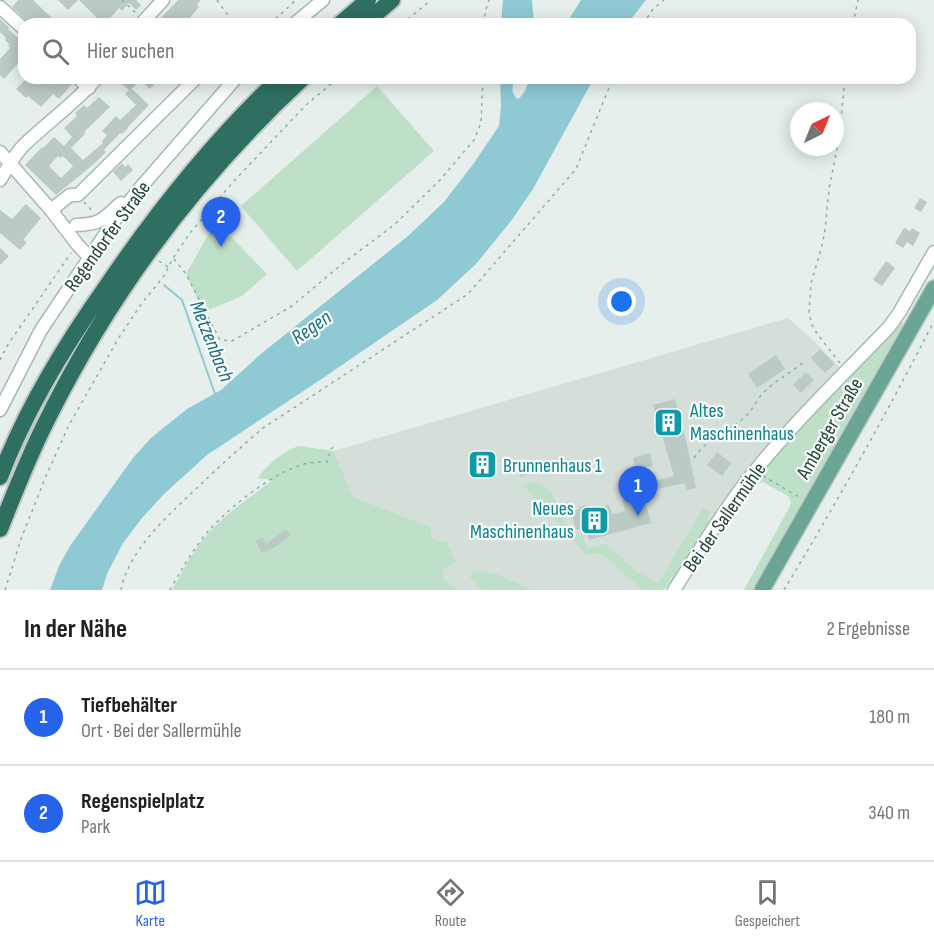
<!DOCTYPE html>
<html lang="de">
<head>
<meta charset="utf-8">
<style>
	:root { --surface:#fff; --page:#f6f6f6; --text:#202124; --muted:#757577; --line:#e0e0e0; --accent:#2563eb }
	body { margin:0; font-family:"Sofia Sans Condensed",sans-serif; background:var(--page); color:var(--text) }
	.compass { position:absolute; left:790px; top:102px; width:54px; height:54px; border-radius:50%; background:var(--surface); box-shadow:0 3px 15px #0003; rotate:43deg }
	.you { position:absolute; left:622px; top:302px; width:21px; height:21px; margin:-15px; border:4px solid #fff; border-radius:50%; background:#1a73e8; box-shadow:0 0 0 9px #1a73e833 }
	.badge { display:grid; place-items:center; width:39px; height:39px; border-radius:50%; background:var(--accent); color:#fff; font-size:20px; font-weight:700 }
	.pin { position:absolute; translate:-50% -50px; filter:drop-shadow(0 2px 3px #0008) }
	.pin::after { content:''; position:absolute; top:32px; width:21px; height:18px; background:inherit; clip-path:polygon(0 0,100% 0,50% 100%) }
	.list { margin:0; padding:0; list-style:none }
	h2 { display:flex; justify-content:space-between; align-items:center; height:78px; margin:0; padding:0 24px; font-size:26px }
	h2 small { font-size:20px; font-weight:400; color:var(--muted) }
	.list li { display:grid; grid-template-columns:39px 1fr auto; gap:18px; align-items:center; box-sizing:border-box; height:96px; padding:0 24px; border-top:2px solid var(--line) }
	.list b { display:block; font-size:22px; white-space:nowrap }
	.list p { margin:0; font-size:20px; white-space:nowrap; color:var(--muted) }
	.list em { font-size:20px; font-style:normal; color:var(--muted) }
	.icon { flex:none; width:33px; height:33px; fill:none; stroke:currentColor; stroke-width:2; stroke-linecap:round; stroke-linejoin:round }
	.map { position:relative; flex:none; width:934px; height:590px; overflow:hidden }
	.search { position:absolute; background:var(--surface); box-shadow:0 3px 15px #0003; left:18px; right:18px; top:18px; height:66px; display:flex; align-items:center; gap:15px; box-sizing:border-box; padding:0 21px; border-radius:18px; color:var(--muted); font-size:22px }
	.sheet { height:270px; background:var(--surface) }
	nav { display:flex; justify-content:space-around; align-items:center; box-sizing:border-box; height:84px; border-top:2px solid var(--line); background:var(--surface); font-size:16px; color:var(--muted) }
	nav a { display:grid; justify-items:center; gap:3px }
	nav .on { color:var(--accent) }
	.map>svg:first-child { display:block }
</style>
</head>
<body>
<div class="map">
<svg width="934" height="590" viewBox="0 0 934 590">
	<rect width="100%" height="100%" fill="#e6efeb"/>
	<path fill="#d4dfda" d="M788 318 817 344 841 369 730 496 708 526 709 510 703 508 658 584 636 571 621 558 587 548 566 526 556 497 530 482 586 555 601 553 642 590H532L500 575 469 577 482 590H458L444 580 443 570 429 527 353 497 334 451Z"/>
	<path fill="#bfe0c8" d="M377 86 434 151 297 271 241 206Z
		M216 221 267 274 242 296 204 312 186 274Z
		M899 320 905 325 754 590H744L789 508 791 502 788 496 763 482 755 485 748 491 771 458 802 424 849 379Z
		M300 446 334 451 353 497 430 527 432 538 448 543 455 562 443 570 444 580 458 590H172C181 574 190 556 201 542 221 517 247 499 273 480L258 478C265 466 287 448 300 446Z
		M530 482C566 489 554 514 573 534L581 533 587 548 606 544 636 571 658 583 703 508 709 510 708 526 664 590H642L601 553 586 555 523 485Z
		M475 571 500 575 532 590H482L469 577Z"/>
	<path fill="#8ec9d4" d="M503 0H532L534 24H501Z
		M581 0H646L627 24H566Z
		M500 78H516C512 86 510 93 518 99 525 94 527 85 530 78H594L533 189 511 221 476 264 437 300 320 380 207 455 164 494 142 518 123 543 107 574 102 590H50L59 566 70 546 133 458 151 438 187 409 221 390 262 353 408 236 444 202 474 163 499 126 501 107Z"/>
	<g fill="none" stroke-linecap="round" stroke-linejoin="round">
		<path stroke="#8ec9d4" stroke-width="2" d="M164 285 182 300 215 394"/>
	</g>
	<path fill="#bbcac4" fill-rule="evenodd" d="M18 0H33L58 24H30L12 7Z
		M58 0H78L68 10Z
		M79 0H136L141 5 136 10 129 3 122 11 119 8 105 24H97L93 21 96 17Z
		M178 0H201L197 4 199 7 185 24H155Z
		M0 19 9 27 8 29 17 37 18 36 24 41V57L4 79 0 75V59L10 48 8 46 10 45 5 40 6 38 0 32Z
		M27 78H42L50 85 57 78H65L72 84 59 99 53 94 41 107 28 96 26 98 16 89Z
		M115 78H133L138 82 132 89 149 105 128 127V128L122 134 120 133 104 150 106 152 95 163 56 195 25 165 42 147 43 148 54 137 64 146 72 137 64 128 77 116 75 113 84 105 87 108 99 97 110 107 84 132 86 133 71 148 83 160 103 143 102 141 107 135 102 131 116 116 120 120 136 105 125 94 129 90ZM58 156 60 158 63 156 73 166 61 178 49 166Z
		M138 78H160L150 89Z
		M122 163 125 167 128 164 133 170 121 181 113 172Z
		M920 198 927 202 921 212 914 208Z
		M26 204 41 218 23 240 27 242 20 250 0 233V210L12 219Z
		M904 228 910 231 912 228 920 233 913 246 907 242 903 248 895 243Z
		M0 248 9 256 0 265Z
		M886 261 895 268 882 286 873 280Z
		M820 349 835 364 825 373 811 358Z
		M776 355 785 369 757 388 748 374Z
		M806 372 814 380 801 393 793 385Z
		M675 399 686 440 696 488 687 490 685 483 657 489 655 481 674 476 653 405Z
		M717 452 731 463 722 476 707 465Z
		M650 453 653 466 636 470 633 458Z
		M484 459 487 469 481 471 477 462Z
		M531 465 533 473 520 477 518 469Z
		M643 494 651 523 589 540 585 527 576 530 571 511 580 509 579 507 587 505 588 510 609 505 612 514 625 511 622 499Z
		M286 529 291 535 274 548 261 553 256 540 263 537 266 544Z"/>
	<g fill="none" stroke-linecap="round" stroke-linejoin="round">
		<defs>
			<path id="minor" d="M0 7 24 29
				M141 24 163 0
				M294 24 323 0
				M78 78 89 88
				M0 152 51 210 77 244 89 257
				M0 180C8 168 14 155 24 145 48 122 75 103 97 78
				M51 210 70 195H78L196 78
				M76 225C103 224 102 219 121 203
				M0 410 41 330 114 221 141 187 236 78
				M674 590C700 550 724 509 754 472 795 421 843 375 889 327L899 313 934 252"/>
			<path id="major" d="M762 590 934 288"/>
			<path id="highway" d="M340 24 368 0
				M364 24 392 0
				M0 477C25 411 65 345 106 287 157 212 214 140 280 78
				M0 529C14 494 28 458 45 424 109 294 197 176 303 78"/>
		</defs>
		<use href="#minor" stroke="#a8b8b2" stroke-width="15"/>
		<use href="#major" stroke="#c2cac8" stroke-width="18"/>
		<use href="#highway" stroke="#c2cac8" stroke-width="20"/>
		<path stroke="#86b3a5" stroke-width="1.5" stroke-dasharray="3 4.5" stroke-linecap="butt" d="M122 0 137 14
			M217 0 234 24
			M270 24 296 0
			M402 24 431 0
			M485 24V12L489 0
			M643 24 653 9 664 0
			M853 24 858 0
			M84 202 93 212
			M174 259 186 274 220 340 232 341 292 306 342 264 394 225 440 180 474 140 481 123 483 78
			M159 261 168 267
			M0 360 7 346 71 253
			M840 363 818 335 812 325 809 313 811 283 822 246 825 230 829 189 839 139 845 78
			M694 458C710 436 725 433 744 418 753 410 756 400 764 392 776 380 792 372 805 361
			M763 476 801 498
			M5 590 21 539 46 476 69 425 118 339 142 303 164 276 173 258 190 233 233 182 306 105 338 78
			M121 590C129 548 172 512 201 484 221 465 242 446 263 428L468 294 576 169 613 78
			M170 590C179 574 188 558 199 543 218 515 275 469 309 463 315 462 321 462 327 462L331 449 335 446
			M784 590C837 502 887 413 934 321"/>
		<use href="#minor" stroke="#fff" stroke-width="12"/>
		<use href="#major" stroke="#6aa596" stroke-width="15"/>
		<use href="#highway" stroke="#2f6f62" stroke-width="16"/>
	</g>
	<defs>
		<symbol id="building-square" viewBox="-11 -11 22 22"><rect x="-9" y="-9" width="18" height="18" rx="4" fill="#0f9aa8" stroke="#f7fbf9"/><path d="M-4-6H4V6H1V3H-1V6H-4ZM-2.5-4.3h1.7v1.8h-1.7ZM.8-4.3h1.7v1.8H.8ZM-2.5-1h1.7V.8h-1.7ZM.8-1h1.7V.8H.8Z" fill="#fff"/></symbol>
	</defs>
	<g fill-rule="evenodd">
		<use href="#building-square" x="652" y="406" width="33" height="33"/>
		<use href="#building-square" x="466" y="448" width="33" height="33"/>
		<use href="#building-square" x="578" y="504" width="33" height="33"/>
	</g>
	<g text-anchor="middle" stroke-width="4.5" stroke-linejoin="round" paint-order="stroke">
		<g font-size="20" fill="#24423a" stroke="#f7fbf9">
			<text transform="translate(107 236) rotate(-54)" y="7">Regendorfer Straße</text>
			<text transform="translate(829 428) rotate(-60)" y="7">Amberger Straße</text>
			<text transform="translate(724 517) rotate(-55)" y="7">Bei der Sallermühle</text>
		</g>
		<g font-size="20" fill="#0d838f" stroke="#f7fbf9" text-anchor="start">
			<text x="690" y="417">Altes<tspan x="690" dy="23">Maschinenhaus</tspan></text>
			<text x="503" y="472">Brunnenhaus 1</text>
			<text x="574" y="515" text-anchor="end">Neues<tspan x="574" dy="23">Maschinenhaus</tspan></text>
		</g>
		<g font-size="21" font-style="italic" fill="#1c6f80" stroke="#f7fbf9">
			<text transform="translate(311 327) rotate(-35)" y="7">Regen</text>
			<text transform="translate(212 341) rotate(68)" y="7">Metzenbach</text>
		</g>
	</g>
</svg>
<svg class="compass" viewBox="-18 -18 36 36"><path d="M0-13l5 13h-10z" fill="#e53935"/><path d="M0 13l5-13h-10z" fill="#757577"/></svg>
<div class="you"></div>
<div class="pin badge" style="left:638px;top:516px">1</div>
<div class="pin badge" style="left:221px;top:247px">2</div>
<div class="search"><svg class="icon" aria-label="search" viewBox="0 0 24 24"><circle cx="10" cy="10" r="6"/><path d="M15 15l6 6"/></svg>Hier suchen</div>
</div>
<section class="sheet">
<h2>In der Nähe<small>2 Ergebnisse</small></h2>
<ul class="list">
<li><span class="badge">1</span><div><b>Tiefbehälter</b><p>Ort · Bei der Sallermühle</p></div><em>180 m</em></li>
<li><span class="badge">2</span><div><b>Regenspielplatz</b><p>Park</p></div><em>340 m</em></li>
</ul>
</section>
<nav>
<a class="on"><svg class="icon" aria-label="map" viewBox="0 0 24 24"><path d="M3 6l6-2 6 2 6-2v14l-6 2-6-2-6 2zM9 4v14M15 6v14"/></svg>Karte</a>
<a><svg class="icon" aria-label="directions" viewBox="0 0 24 24"><path d="M12 3l9 9-9 9-9-9zM9 14v-3h6M13 9l2 2-2 2"/></svg>Route</a>
<a><svg class="icon" aria-label="saved" viewBox="0 0 24 24"><path d="M7 4h10v16l-5-4-5 4z"/></svg>Gespeichert</a>
</nav>
</body>
</html>
